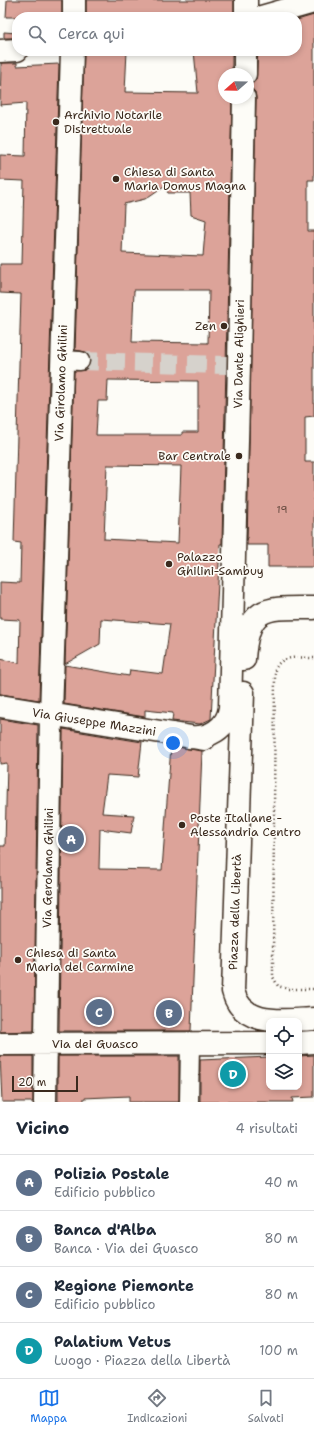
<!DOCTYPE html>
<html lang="it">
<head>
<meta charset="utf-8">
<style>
	:root { --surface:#fff; --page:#f2f2f3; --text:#1f2937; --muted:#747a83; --line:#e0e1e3; --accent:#1a73e8 }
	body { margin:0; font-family:"Shantell Sans",sans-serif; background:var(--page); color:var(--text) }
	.controls { position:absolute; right:12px; bottom:12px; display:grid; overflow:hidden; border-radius:8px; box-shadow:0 2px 6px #0003 }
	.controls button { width:36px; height:36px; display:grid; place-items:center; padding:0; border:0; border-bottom:1px solid var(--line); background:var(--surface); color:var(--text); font:20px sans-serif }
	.compass { position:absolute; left:218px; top:68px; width:36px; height:36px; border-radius:50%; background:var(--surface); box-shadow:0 2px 6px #0003; rotate:250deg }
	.scale { position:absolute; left:12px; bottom:10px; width:66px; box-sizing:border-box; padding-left:4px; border:2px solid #3b2a1e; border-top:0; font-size:11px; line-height:14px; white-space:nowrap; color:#3b2a1e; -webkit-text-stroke:3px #fdfcf7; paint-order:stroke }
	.you { position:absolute; left:173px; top:743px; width:14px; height:14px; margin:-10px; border:3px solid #fff; border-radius:50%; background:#1a73e8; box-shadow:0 0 0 6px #1a73e833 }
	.badge { display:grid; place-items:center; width:26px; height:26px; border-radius:50%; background:var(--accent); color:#fff; font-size:13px; font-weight:700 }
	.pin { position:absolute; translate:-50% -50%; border:2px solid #fff; box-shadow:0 1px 4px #0006 }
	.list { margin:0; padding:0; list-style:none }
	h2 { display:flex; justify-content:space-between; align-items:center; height:52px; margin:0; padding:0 16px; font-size:17px }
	h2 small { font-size:13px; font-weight:400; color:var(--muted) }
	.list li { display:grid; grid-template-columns:26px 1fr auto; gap:12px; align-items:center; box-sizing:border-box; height:56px; padding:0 16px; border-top:1px solid var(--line) }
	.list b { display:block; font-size:15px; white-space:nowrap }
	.list p { margin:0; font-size:13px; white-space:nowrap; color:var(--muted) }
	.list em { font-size:13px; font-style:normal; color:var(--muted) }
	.icon { flex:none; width:22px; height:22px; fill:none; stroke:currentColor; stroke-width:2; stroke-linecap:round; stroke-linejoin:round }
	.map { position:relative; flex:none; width:314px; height:1102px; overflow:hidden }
	.search { position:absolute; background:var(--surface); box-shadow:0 2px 6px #0003; left:12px; right:12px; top:12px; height:44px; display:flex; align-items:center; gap:10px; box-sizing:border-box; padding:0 14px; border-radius:16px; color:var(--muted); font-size:15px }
	.sheet { height:276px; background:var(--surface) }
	nav { display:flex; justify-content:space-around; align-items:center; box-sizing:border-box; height:56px; border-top:1px solid var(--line); background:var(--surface); font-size:11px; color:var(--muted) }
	nav a { display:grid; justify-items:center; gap:2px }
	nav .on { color:var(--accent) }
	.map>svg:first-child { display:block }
</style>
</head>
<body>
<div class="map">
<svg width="314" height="1102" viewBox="0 0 314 1102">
	<rect width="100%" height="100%" fill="#fdfcf7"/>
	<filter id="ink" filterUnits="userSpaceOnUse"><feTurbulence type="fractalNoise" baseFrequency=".025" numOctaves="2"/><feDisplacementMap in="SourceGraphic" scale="8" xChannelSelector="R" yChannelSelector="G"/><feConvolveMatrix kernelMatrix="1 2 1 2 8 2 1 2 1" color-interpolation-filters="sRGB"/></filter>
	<g filter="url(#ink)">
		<path fill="#dca399" stroke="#3b2a1e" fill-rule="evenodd" d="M7 0H62V17H6Z
			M86 0H234V15L220 17H86Z
			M314 15V180H308V231H314V416L305 417V462H314V567H268V545H247L256 98 255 92 248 86 256 80 258 51H297V20Z
			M4 32 17 33V38H4Z
			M84 51H127L125 92 198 93 194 51H232V74H224V98H232L222 544H220L211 719 200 724 172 721 173 713 145 710V717L64 704 65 665 129 676 130 670 163 674 170 624 101 619 100 644 65 664 74 371 85 370 89 366 90 361 86 352 75 350ZM164 186 168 193H190L191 215 206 220 203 256 122 253 124 204 145 199ZM134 290H209L208 343 132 342ZM108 380 198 381V432H182V435H96L98 401H107ZM107 465 181 466 178 543 104 539Z
			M1 63H17V66L59 64 39 700 0 694V659L19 663 20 620 0 619V582L20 583 21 543 14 542 21 294 0 293V264H22L24 181 0 180V155L25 156 26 103 0 105Z
			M0 719 38 725 34 1031 0 1032V846H5L7 763 0 764Z
			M63 729 142 742 138 777 107 775 102 813 134 815 131 833 100 829 99 869 162 870 171 746 202 751 191 1031H59Z
			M314 1055V1097L292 1098 293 1102H200V1060L269 1057V1087H299V1056Z
			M0 1056H33V1102H2Z
			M58 1056H179V1102H129V1096L84 1098V1102H58Z"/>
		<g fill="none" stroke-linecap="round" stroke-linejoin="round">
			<path stroke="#d6d2cc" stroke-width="18" stroke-dasharray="18 9" stroke-linecap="butt" d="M80 361 228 365"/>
			<defs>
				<path id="pedestrian" d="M62 360 80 361
					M189 1102 190 1044"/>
				<path id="minor" d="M74 17V0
					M246 17V0
					M261 17 314 2
					M0 51 17 50
					M245 74V51
					M244 659C248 604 266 608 314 608
					M243 693 233 991C242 1028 285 1020 314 1019
					M0 706 204 739
					M189 737C208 739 227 729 230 708L239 365 244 98
					M299 1043 314 1042
					M0 1044 269 1043
					M45 1102 51 715 72 51"/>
			</defs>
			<use href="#pedestrian" stroke="#3b2a1e" stroke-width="21"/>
			<use href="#minor" stroke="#3b2a1e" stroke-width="25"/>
			<path stroke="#3b2a1e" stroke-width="2.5" stroke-dasharray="1 3" stroke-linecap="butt" d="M314 658C300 658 280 654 275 670L273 962V977L278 986 288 989H314"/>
			<use href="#pedestrian" stroke="#fdfcf7" stroke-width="18"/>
			<use href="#minor" stroke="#fdfcf7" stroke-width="22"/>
		</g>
	</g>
	<g fill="#3b2a1e" stroke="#fdfcf7" stroke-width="1.5">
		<circle cx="56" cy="122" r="4"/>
		<circle cx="116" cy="179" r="4"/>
		<circle cx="224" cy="326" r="4"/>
		<circle cx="239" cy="456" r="4"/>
		<circle cx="169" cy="564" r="4"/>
		<circle cx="182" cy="825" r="4"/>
		<circle cx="18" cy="960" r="4"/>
	</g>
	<g text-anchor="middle" stroke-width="3.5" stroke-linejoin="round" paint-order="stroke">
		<g font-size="10" fill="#63483d">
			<text x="282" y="513">19</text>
		</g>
		<g font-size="12" fill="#3b2a1e" stroke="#fdfcf7" text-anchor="start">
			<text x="64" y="119">Archivio Notarile<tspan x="64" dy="14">Distrettuale</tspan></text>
			<text x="124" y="176">Chiesa di Santa<tspan x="124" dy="14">Maria Domus Magna</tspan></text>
			<text x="216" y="330" text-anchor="end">Zen</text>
			<text x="231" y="460" text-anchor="end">Bar Centrale</text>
			<text x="177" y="561">Palazzo<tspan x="177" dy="14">Ghilini-Sambuy</tspan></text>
			<text x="190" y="822">Poste Italiane -<tspan x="190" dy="14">Alessandria Centro</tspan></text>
			<text x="26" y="957">Chiesa di Santa<tspan x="26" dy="14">Maria del Carmine</tspan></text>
		</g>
		<g font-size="12" fill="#3b2a1e" stroke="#fdfcf7">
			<text transform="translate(239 354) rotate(-89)" y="4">Via Dante Alighieri</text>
			<text transform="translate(61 383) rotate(-88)" y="4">Via Girolamo Ghilini</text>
			<text transform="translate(94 722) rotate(9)" y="4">Via Giuseppe Mazzini</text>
			<text transform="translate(48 868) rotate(-89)" y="4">Via Gerolamo Ghilini</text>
			<text transform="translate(235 912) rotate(-88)" y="4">Piazza della Libertà</text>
			<text x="95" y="1048">Via dei Guasco</text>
		</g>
	</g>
</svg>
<div class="controls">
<button><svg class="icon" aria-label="locate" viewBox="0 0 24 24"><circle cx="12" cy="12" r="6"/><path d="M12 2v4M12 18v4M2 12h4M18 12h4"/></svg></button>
<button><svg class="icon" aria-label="layers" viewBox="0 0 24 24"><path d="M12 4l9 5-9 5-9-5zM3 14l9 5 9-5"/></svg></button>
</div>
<svg class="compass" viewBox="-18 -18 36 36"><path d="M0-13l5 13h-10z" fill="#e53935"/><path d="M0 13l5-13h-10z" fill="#747a83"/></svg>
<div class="scale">20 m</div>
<div class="you"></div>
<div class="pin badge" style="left:71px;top:839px;background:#5c6f8a">A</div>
<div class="pin badge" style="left:169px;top:1013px;background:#5c6f8a">B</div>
<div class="pin badge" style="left:99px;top:1012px;background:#5c6f8a">C</div>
<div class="pin badge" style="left:233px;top:1074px;background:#0f9aa8">D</div>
<div class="search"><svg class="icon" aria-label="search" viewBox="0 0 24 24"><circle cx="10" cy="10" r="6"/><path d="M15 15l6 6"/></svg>Cerca qui</div>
</div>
<section class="sheet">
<h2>Vicino<small>4 risultati</small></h2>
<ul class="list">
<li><span class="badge" style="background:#5c6f8a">A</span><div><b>Polizia Postale</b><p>Edificio pubblico</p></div><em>40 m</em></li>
<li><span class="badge" style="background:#5c6f8a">B</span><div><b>Banca d'Alba</b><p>Banca · Via dei Guasco</p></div><em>80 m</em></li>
<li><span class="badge" style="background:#5c6f8a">C</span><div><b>Regione Piemonte</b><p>Edificio pubblico</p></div><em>80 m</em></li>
<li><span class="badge" style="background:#0f9aa8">D</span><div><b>Palatium Vetus</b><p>Luogo · Piazza della Libertà</p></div><em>100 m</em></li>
</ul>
</section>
<nav>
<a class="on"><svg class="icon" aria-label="map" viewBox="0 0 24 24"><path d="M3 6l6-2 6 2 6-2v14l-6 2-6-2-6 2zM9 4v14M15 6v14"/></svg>Mappa</a>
<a><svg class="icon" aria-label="directions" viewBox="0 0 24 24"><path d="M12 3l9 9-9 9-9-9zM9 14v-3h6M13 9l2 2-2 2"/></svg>Indicazioni</a>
<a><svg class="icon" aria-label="saved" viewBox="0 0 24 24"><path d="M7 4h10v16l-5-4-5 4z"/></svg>Salvati</a>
</nav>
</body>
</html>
